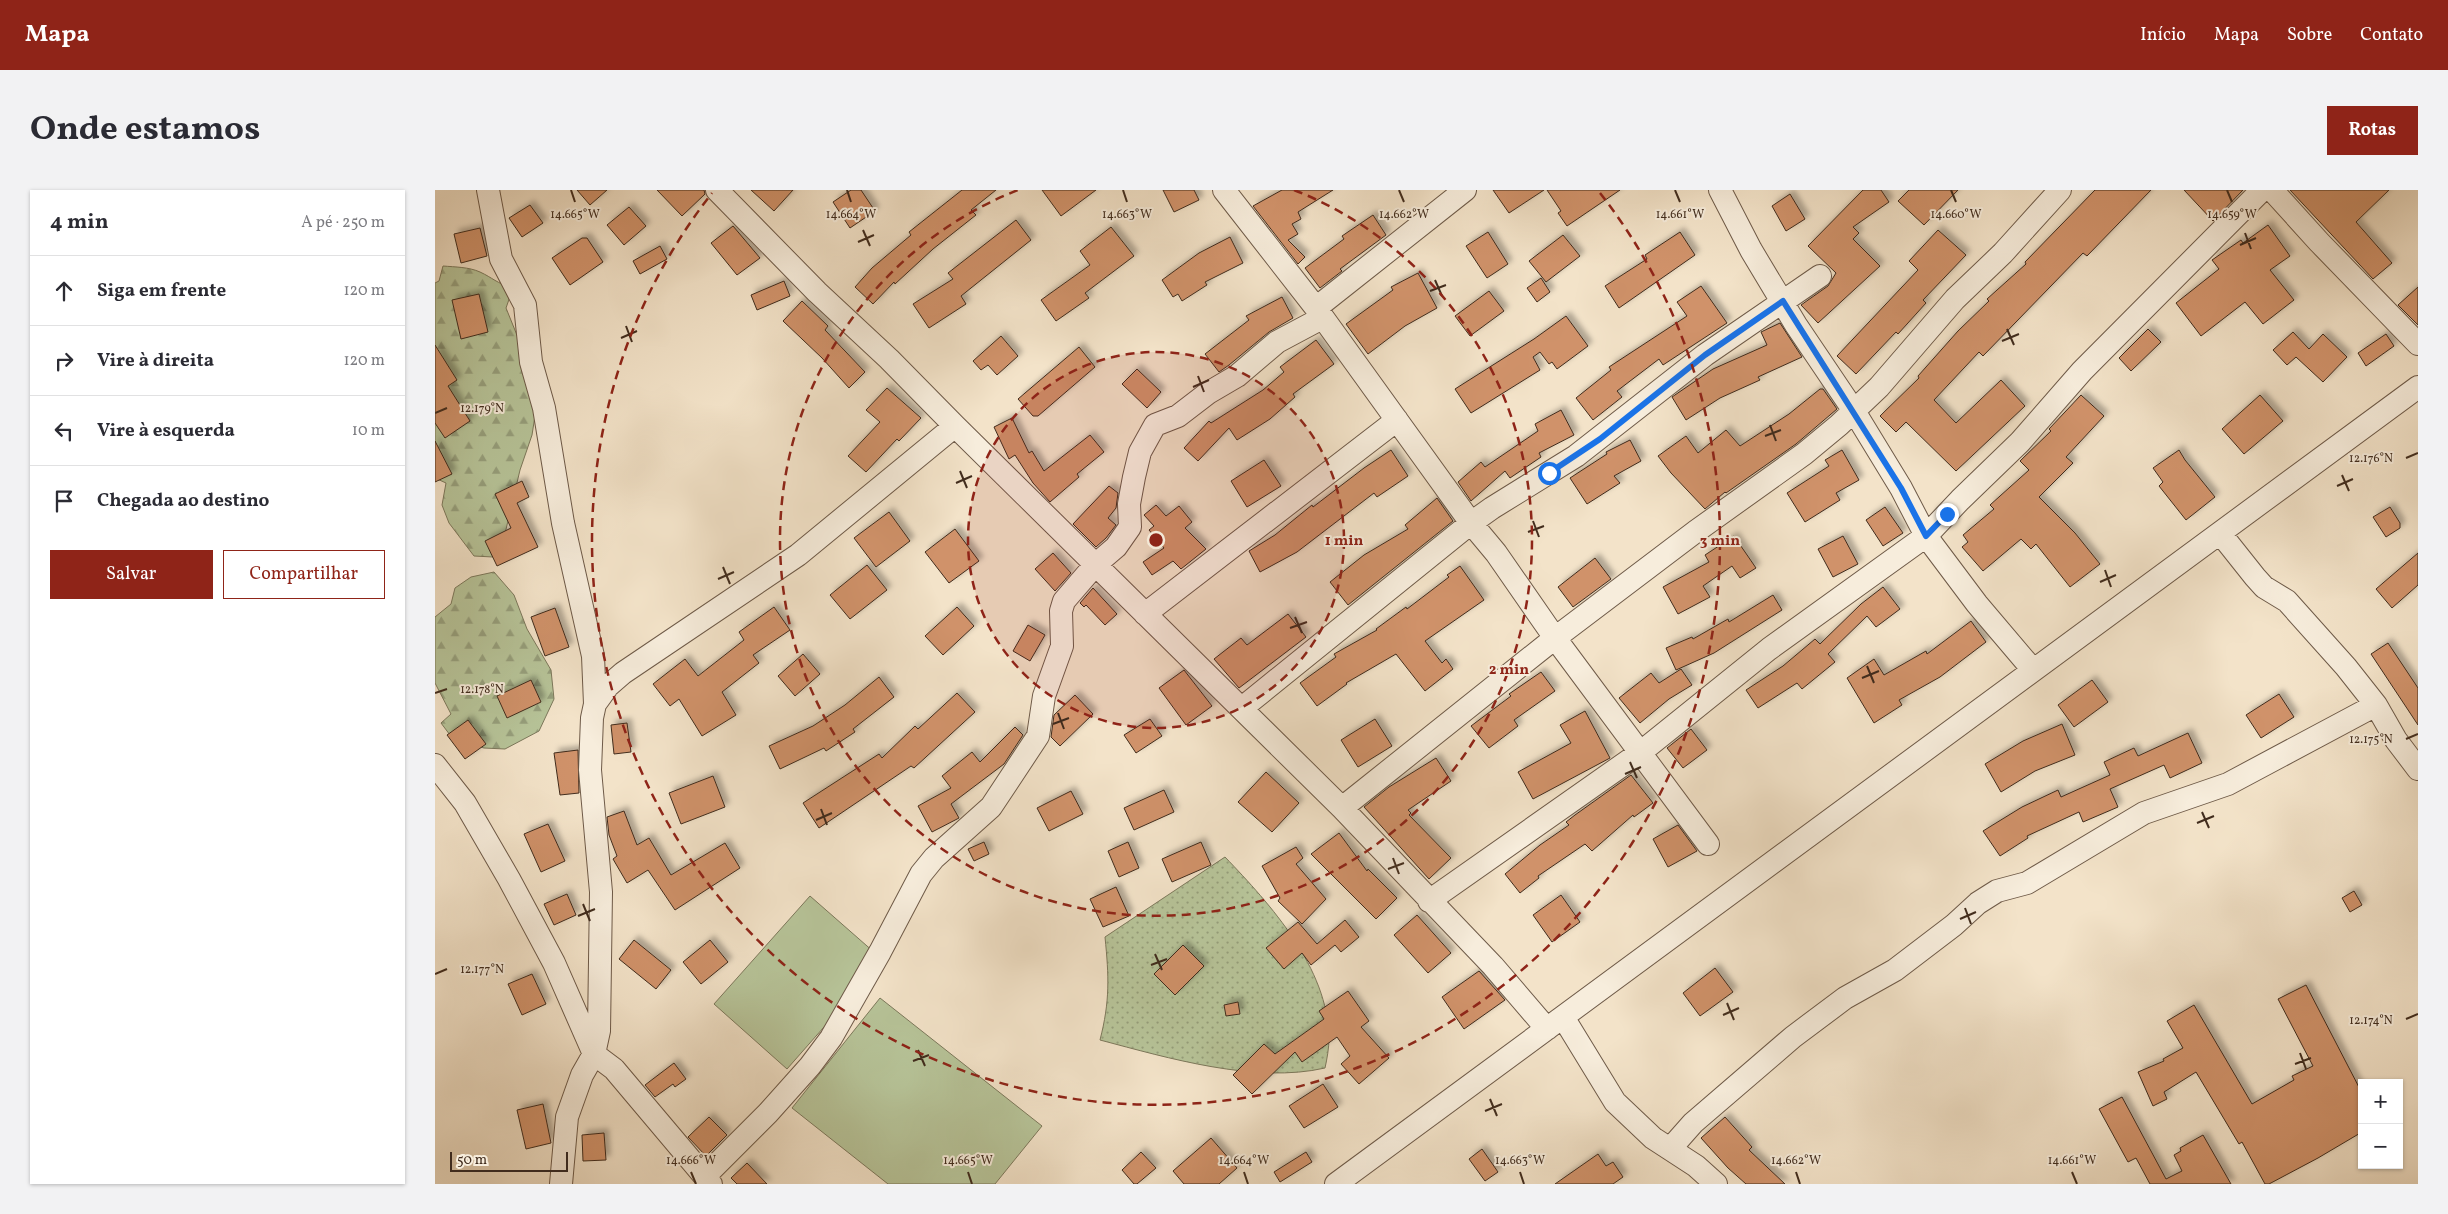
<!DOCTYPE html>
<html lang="pt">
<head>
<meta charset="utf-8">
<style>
	:root { --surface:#fff; --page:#f2f2f3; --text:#2b2b33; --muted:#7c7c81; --line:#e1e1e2; --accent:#8f2418 }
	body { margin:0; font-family:Vollkorn,serif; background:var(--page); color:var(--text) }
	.controls { position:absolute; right:15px; bottom:15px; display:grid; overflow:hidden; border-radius:0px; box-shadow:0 1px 4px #0004 }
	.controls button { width:45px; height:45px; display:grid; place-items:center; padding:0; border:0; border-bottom:1px solid var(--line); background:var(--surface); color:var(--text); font:25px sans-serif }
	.scale { position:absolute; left:15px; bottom:12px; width:118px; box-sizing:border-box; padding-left:5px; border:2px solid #412c1d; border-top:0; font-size:14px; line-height:18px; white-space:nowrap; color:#412c1d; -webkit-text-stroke:4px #f7eddc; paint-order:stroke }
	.stop { position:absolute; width:15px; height:15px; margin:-11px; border:4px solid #1a73e8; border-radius:50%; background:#fff }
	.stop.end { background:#1a73e8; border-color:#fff; box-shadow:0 1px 5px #0008 }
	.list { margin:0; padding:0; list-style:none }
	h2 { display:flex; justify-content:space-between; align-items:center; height:65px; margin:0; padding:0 20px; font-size:21px }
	h2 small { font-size:16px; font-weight:400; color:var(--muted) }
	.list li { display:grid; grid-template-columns:32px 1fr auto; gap:15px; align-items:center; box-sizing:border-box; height:70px; padding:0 20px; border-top:1px solid var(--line) }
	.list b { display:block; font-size:19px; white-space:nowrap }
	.list em { font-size:16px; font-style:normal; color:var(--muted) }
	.actions { display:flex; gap:10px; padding:15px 20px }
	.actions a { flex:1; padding:11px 0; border:1px solid var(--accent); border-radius:0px; text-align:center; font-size:18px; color:var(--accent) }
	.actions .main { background:var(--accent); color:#fff }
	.icon { flex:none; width:28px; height:28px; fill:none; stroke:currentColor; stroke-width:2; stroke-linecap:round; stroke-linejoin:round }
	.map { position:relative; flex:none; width:1983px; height:994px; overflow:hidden; border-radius:0px }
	header { display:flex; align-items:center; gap:30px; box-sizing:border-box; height:70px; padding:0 25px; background:var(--accent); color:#fff }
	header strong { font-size:24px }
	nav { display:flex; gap:28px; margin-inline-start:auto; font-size:18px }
	.intro { display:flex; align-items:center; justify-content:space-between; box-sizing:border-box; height:120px; padding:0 30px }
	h1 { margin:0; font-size:35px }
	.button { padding:12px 22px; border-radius:0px; background:var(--accent); color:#fff; font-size:18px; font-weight:700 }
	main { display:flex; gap:30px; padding:0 30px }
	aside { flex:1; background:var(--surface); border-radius:0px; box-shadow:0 1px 4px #0004 }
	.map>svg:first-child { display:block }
</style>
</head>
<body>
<header>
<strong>Mapa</strong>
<nav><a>Início</a><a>Mapa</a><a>Sobre</a><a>Contato</a></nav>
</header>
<div class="intro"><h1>Onde estamos</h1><a class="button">Rotas</a></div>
<main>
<aside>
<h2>4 min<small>A pé · 250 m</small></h2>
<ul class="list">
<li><svg class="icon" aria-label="ahead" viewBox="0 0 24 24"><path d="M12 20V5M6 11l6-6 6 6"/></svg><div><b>Siga em frente</b></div><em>120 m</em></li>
<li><svg class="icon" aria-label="right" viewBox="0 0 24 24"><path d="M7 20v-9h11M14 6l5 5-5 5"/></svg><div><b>Vire à direita</b></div><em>120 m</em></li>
<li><svg class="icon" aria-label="left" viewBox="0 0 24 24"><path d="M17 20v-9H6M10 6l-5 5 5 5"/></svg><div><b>Vire à esquerda</b></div><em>10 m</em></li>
<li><svg class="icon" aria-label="arrive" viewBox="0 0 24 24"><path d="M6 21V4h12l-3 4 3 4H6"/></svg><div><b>Chegada ao destino</b></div></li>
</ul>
<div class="actions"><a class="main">Salvar</a><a>Compartilhar</a></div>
</aside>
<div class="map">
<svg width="1983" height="994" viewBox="0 0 1983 994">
	<defs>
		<pattern id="grass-dots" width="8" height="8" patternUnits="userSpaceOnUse" patternTransform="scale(1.25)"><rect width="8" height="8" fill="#b7c499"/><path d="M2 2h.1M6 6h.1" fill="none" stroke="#969f7c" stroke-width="1.8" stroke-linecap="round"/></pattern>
		<pattern id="forest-firs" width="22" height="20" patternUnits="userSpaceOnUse" patternTransform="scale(1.25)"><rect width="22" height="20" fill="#b7c499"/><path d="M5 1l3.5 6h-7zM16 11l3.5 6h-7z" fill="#969f7c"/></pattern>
		<filter id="shadow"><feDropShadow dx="4.5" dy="-4.5" stdDeviation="2.5" flood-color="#0004"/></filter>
	</defs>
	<rect width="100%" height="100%" fill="#f3e3c9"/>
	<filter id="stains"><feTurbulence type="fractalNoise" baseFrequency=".004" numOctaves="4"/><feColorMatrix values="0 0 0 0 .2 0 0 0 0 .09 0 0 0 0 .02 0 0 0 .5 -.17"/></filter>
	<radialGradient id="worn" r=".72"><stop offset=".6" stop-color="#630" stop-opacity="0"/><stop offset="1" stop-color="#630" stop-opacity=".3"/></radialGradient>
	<path fill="url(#grass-dots)" stroke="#7c785b" d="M790 667C836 715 893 778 894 848 894 858 892 869 890 878 821 894 733 868 665 850 675 811 674 787 670 747Z"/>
	<path fill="url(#forest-firs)" stroke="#7c785b" d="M8 76C20 77 34 77 45 82 58 88 61 93 78 98L71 118 88 160 102 213 97 245 85 280 68 352 58 367 39 366 14 333 7 315 11 293 0 288V93L4 91Z
		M59 382 79 405 92 439 116 480 119 509 104 541 70 559 49 558 18 549 6 533 16 524 0 493V427L16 414 20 398 36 387Z"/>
	<path fill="#b7c499" stroke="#7c785b" d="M375 706 448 770 352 879 279 814Z
		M445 808 607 936 560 994H453L357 918Z"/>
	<path fill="#d0926a" stroke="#412c1d" filter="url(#shadow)" d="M142 0H172L155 15Z
		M222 0H269L270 4 247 26Z
		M316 0H358L339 21Z
		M416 0H426L440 21 415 38 398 12Z
		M527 0H561L536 20 541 25 498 59 460 94 459 92 438 114 420 97 437 78 476 45 474 42Z
		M607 0H661L626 26Z
		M728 0H759L764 10 739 22Z
		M847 0H898L863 22 866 29 857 34 863 44 853 50 870 67 863 74 818 16Z
		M1058 0H1109L1074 23Z
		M1112 0H1185L1132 36 1123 23 1126 21Z
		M1428 0H1446L1454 12 1418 37 1424 43 1418 49 1445 76 1383 133 1366 115 1393 96 1401 83 1373 56Z
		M1474 0H1523L1489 35 1463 11Z
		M1660 0H1716L1652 66 1648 63 1548 166 1544 162 1499 210 1521 233 1566 190 1590 216 1521 281 1471 232 1461 242 1445 226 1484 188 1483 186 1523 141 1554 111 1552 109 1591 74 1590 72Z
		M1749 0H1808L1778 31Z
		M1855 0H1954L1921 32 1957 73 1938 89Z
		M1355 4 1370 29 1351 41 1337 16Z
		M95 15 108 33 87 47 74 28Z
		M194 17 211 36 189 55 172 35Z
		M938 25 951 45 905 79 907 81 885 98 870 78 909 49 907 46Z
		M581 30 596 50 526 106 531 114 494 138 478 114 518 89 513 83Z
		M1833 35 1855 66 1835 80 1859 110 1828 134 1810 112 1766 146 1741 113 1784 79 1777 70 1806 50 1808 53Z
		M298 36 325 68 302 85 276 53Z
		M676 37 699 66 650 103 654 108 621 131 606 110 655 75 645 61Z
		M45 38 52 66 26 73 19 44Z
		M1503 40 1531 65 1488 110 1491 113 1463 144 1461 142 1421 184 1402 166 1483 80 1474 71Z
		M1053 42 1073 74 1052 88 1031 56Z
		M1245 42 1260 65 1184 118 1170 96 1212 69 1210 65Z
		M1128 45 1145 66 1111 92 1094 71Z
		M795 47 808 73 770 92 772 95 747 111 743 104 738 107 727 90 764 63Z
		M147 48H152L168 72 135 95 117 68Z
		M225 56 232 69 205 84 198 71Z
		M983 83 1002 118 970 136 933 164 911 134 958 100 956 97Z
		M1106 88 1115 102 1102 112 1092 98Z
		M349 91 355 106 322 120 316 105Z
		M1266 96 1292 133 1228 175 1224 169 1182 201 1187 207 1158 230 1141 208 1176 180 1174 177 1252 126 1242 112Z
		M1983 97V135L1963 115Z
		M1054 101 1069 121 1035 146 1020 126Z
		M44 104 53 142 26 149 17 110Z
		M847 107 858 128 834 142 794 175 784 182 770 164 814 130 811 126Z
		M367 111 393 136 390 140 430 182 414 198 387 168 348 131Z
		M1131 126 1153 156 1122 179 1117 172 1114 174 1105 162 1098 167 1105 180 1036 223 1020 199 1099 149Z
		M1345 133 1367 167 1323 187 1325 190 1285 208 1251 230 1237 207 1278 179 1332 155 1326 142Z
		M1713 139 1726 152 1696 181 1684 168Z
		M1858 142 1874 159 1888 144 1912 167 1888 192 1861 167 1852 175 1838 160Z
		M1951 144 1959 156 1931 176 1923 163Z
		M566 146 583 166 562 185 553 175 546 180 538 171Z
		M881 150 899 174 858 204 860 207 835 229 802 250 794 238 763 271 749 258 774 231 776 233 828 200 849 182 845 177Z
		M0 155 22 190 13 196 35 231 10 248 0 233Z
		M644 157 660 177 603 226H598L583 209Z
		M702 179 726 202 712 218 687 194Z
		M452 198 486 228 464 251 462 249 431 282 413 266 445 232 431 220Z
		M1385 199H1388L1402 219 1361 254 1291 303 1290 302 1270 319 1236 283 1223 266 1251 246 1263 263 1291 240 1305 256 1354 224Z
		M1646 205 1669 226 1631 267 1638 273 1604 307 1640 343 1665 374 1635 397 1601 354 1596 359 1586 349 1548 381 1527 357 1533 352 1528 345 1559 319 1555 315 1594 280 1585 271 1616 241 1614 239Z
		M1825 205 1848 231 1809 264 1787 239Z
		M1126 220 1139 245 1104 263 1106 267 1075 288 1070 281 1036 311 1023 292 1046 272 1050 277 1103 241 1100 234Z
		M577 228 594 263 597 261 609 281 655 245 669 262 642 284 644 287 615 312 598 293 580 265 574 269 559 237Z
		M1195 250 1206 271 1179 286 1185 293 1152 314 1135 288 1172 264 1171 262Z
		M0 251 17 284 0 292Z
		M956 260 973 286 942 307 939 303 862 362 825 382 814 361 840 345 877 315 878 317 929 278Z
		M1407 260 1424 290 1401 303 1405 310 1370 332 1352 303 1394 276 1390 270Z
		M1744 260 1750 270 1780 307 1751 330 1724 296 1728 292 1718 278Z
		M829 270 846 296 812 317 796 291Z
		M87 291 94 307 82 313 103 357 62 376 50 351 76 338 60 304Z
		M674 296 683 303 681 318 673 328 681 335 671 348 661 357 638 334Z
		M1002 308 1018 331 913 415 895 392 929 365 973 339 970 335Z
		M721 315 731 326 744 316 757 332 750 338 771 359 746 379 738 371 717 385 708 372 729 358 714 340 719 336 709 325Z
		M1450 317 1468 343 1448 356 1431 330Z
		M1955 317 1965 333V338L1951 347 1938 327Z
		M454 322 475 351 441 377 419 348Z
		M520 339 544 371 514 393 490 362Z
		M1299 346 1321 378 1305 388 1297 376 1268 396 1275 407 1243 424 1228 397 1274 372 1270 365Z
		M1408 346 1423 374 1398 387 1383 359Z
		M618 363 636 383 620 401 600 379Z
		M1983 363V395L1957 418 1941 399Z
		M1160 368 1176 389 1138 417 1123 397Z
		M432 375 452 400 415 429 395 405Z
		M1025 376 1049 410 990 451 1007 473 1011 469 1018 479 990 501 961 464 911 493 912 494 882 516 865 493 901 467 899 464 942 440 941 439 971 417 972 419 1014 387 1012 385Z
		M1448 397 1465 419 1441 437 1432 426 1393 464 1400 472 1367 499 1362 493 1323 518 1311 500 1348 476 1380 449 1385 454 1426 414Z
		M658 398 682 424 670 435 651 415 649 417 645 413Z
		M1338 405 1347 420 1279 463 1241 480 1231 458 1257 447 1258 449 1293 429 1294 432Z
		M339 417 355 440 318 465 324 473 287 502 301 525 267 546 244 509 235 516 218 494 250 469 263 486 309 450 304 442Z
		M522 417 539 436 508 465 490 446Z
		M120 418 134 457 110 466 96 427Z
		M853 424 871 447 804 498 779 469 806 448 812 455Z
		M1536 431 1551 452 1505 487 1464 510 1467 515 1439 533 1412 488 1439 469 1449 485 1491 461 1492 464Z
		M593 435 610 445 595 471 578 461Z
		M1953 453 1983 498V535L1936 464Z
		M368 464 385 484 360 506 343 486Z
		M1246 479 1257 495 1234 509 1205 533 1184 508 1216 483 1224 493Z
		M749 480 777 516 751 535 724 498Z
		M1106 482 1120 501 1079 530 1083 536 1054 558 1036 536 1076 506 1074 504Z
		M444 487 459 507 418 539 420 542 391 561 389 558 345 579 334 556 378 536 410 515Z
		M96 490 106 512 72 528 62 506Z
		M1657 490 1673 512 1639 537 1623 515Z
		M522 503 540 522 479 578 476 576 384 638 368 613 444 564 447 568 480 536 483 539Z
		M1844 504 1859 527 1826 548 1811 525Z
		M640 505 658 524 625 556 616 547 619 525Z
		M1150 521 1175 568 1098 609 1083 582 1136 553 1125 535Z
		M715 529 727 546 701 563 689 545Z
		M940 529 957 556 923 577 906 550Z
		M33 530 51 554 30 569 12 545Z
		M192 533 196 562 179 564 176 535Z
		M1627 534 1640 565 1600 581 1566 602 1550 574 1588 551Z
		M580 537 588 545 569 574 516 614 524 628 497 642 483 616 516 598 507 586 537 562 545 572Z
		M1256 539 1272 560 1248 578 1232 558Z
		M1753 543 1767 573 1735 588 1729 575 1675 599 1683 617 1648 632 1644 622 1592 646 1593 648 1565 666 1548 641 1587 617 1623 600 1626 607 1675 585 1669 572 1699 558 1703 566Z
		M143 560 144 603 125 605 119 563Z
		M1001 568 1016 591 973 620 976 623 974 625 1016 668 994 689 929 617 954 597Z
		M831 582 864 613 837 642 803 612Z
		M1196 585 1218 613 1199 627 1198 625 1157 661 1150 654 1103 686 1104 688 1085 703 1070 684 1105 655 1134 635 1131 632 1140 625Z
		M278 586 290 617 246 634 234 603Z
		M729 600 739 622 699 640 689 618Z
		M636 601 648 624 614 641 602 618Z
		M189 621 202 655 214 648 236 685 290 653 305 678 240 720 213 680 192 693 178 669 182 666 174 645 172 627Z
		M113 634 130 671 106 682 89 644Z
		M1243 635 1262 661 1233 677 1218 649Z
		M904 643 932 681 933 679 962 708 941 729 876 664Z
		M549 652 554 664 539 671 533 659Z
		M693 652 704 678 684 687 673 661Z
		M766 652 776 675 737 692 727 669Z
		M861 657 868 668 861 674 891 709 867 734 843 711 845 708 827 676Z
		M681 697 694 726 668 737 655 709Z
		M1919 701 1927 715 1915 722 1907 708Z
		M132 704 141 725 119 735 109 714Z
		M1126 705 1145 732 1117 752 1098 725Z
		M982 725 1016 763 993 783 959 745Z
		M910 730 924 747 906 762 900 755 876 775 867 763 849 779 831 758 863 732 882 754Z
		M199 750 236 780 221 799 184 769Z
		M275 750 293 772 266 794 248 772Z
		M748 755 769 776 740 805 719 784Z
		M1280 778 1298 802 1265 826 1248 803Z
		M1044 781 1070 810 1029 839 1007 807Z
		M97 784 111 814 87 825 73 794Z
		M1871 795 1927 903V942L1883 968 1834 994H1830L1807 952 1804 954 1761 882 1729 902 1732 909 1718 916 1703 882 1729 871 1728 869 1748 858 1732 831 1759 815 1817 914 1859 890 1857 886 1878 876 1843 809Z
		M913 801 934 831 926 837 954 868 924 894 906 874 915 866 902 847 867 872 860 862 817 904 798 885 829 854 840 864 889 829 884 821Z
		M803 812 805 824 791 826 789 815Z
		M239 873 251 889 240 897 238 894 220 907 210 895Z
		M888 894 903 917 869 938 854 916Z
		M1687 907 1731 989 1747 981 1739 965 1746 961 1745 958 1768 945 1796 994H1715L1701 968 1693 972 1664 919Z
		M108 914 116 953 91 959 82 920Z
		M274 927 292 945 271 966 253 947Z
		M1290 927 1317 957 1314 960 1350 994H1311L1293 978 1266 948Z
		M169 943 171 970 148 971 147 945Z
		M776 948 802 978 784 994H749L738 981Z
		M1047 959 1063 982 1050 991 1034 969Z
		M706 962 721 978 702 994H699L687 980Z
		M871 962 877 972 845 992 839 982Z
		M1163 964 1171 976 1178 972 1188 987 1178 994H1120Z
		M312 973 332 994H302L296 988Z"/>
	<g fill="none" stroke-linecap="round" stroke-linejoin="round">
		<defs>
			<path id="minor" d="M53 0 66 69 90 115 96 172 109 218 128 333 158 466 160 514
				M282 0 382 102 454 169 520 236 907 618 1058 776 1112 839
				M789 0 881 118 1036 333 1061 363 1120 448 1273 654
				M1285 0 1316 60 1361 135 1419 221 1466 298 1491 346 1542 414 1598 480
				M1837 0 1884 52 1983 154
				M881 118 1030 0
				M1785 343 1820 387 1829 397 1852 411 1911 477 1941 515 1961 550 1983 579
				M710 424 962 230
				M807 518 1036 333 1057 318 1141 266 1270 165 1385 86
				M0 575 30 613 74 689 119 773 159 864 179 879 276 994
				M907 618 1120 448 1260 342 1369 264 1404 235 1444 197 1520 109 1568 63 1625 0
				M994 711 1206 562 1334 459 1491 346 1525 310 1585 252 1647 181 1827 0
				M1128 827 1180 912 1218 948 1261 976 1281 994
				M1235 959 1258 933 1358 847 1410 808 1460 780 1519 735 1543 713 1562 701 1592 693 1709 623 1793 594 1941 515
				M270 986 333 923 375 876 396 848 445 762 486 684 499 668 556 617 603 546 609 506 627 456 626 421 629 411 660 375 681 357 695 337 694 314 699 287 705 262 720 235 743 226 773 203 802 186 842 152 887 128
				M126 994 132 927 147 885 159 864 164 841 166 702 155 580 157 528 160 514 173 496 188 483 363 365 520 236
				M901 994 1983 197"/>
		</defs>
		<use href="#minor" stroke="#6e5a48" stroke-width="24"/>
		<use href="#minor" stroke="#f7eddc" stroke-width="22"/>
	</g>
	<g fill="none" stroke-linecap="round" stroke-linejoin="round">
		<path stroke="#1a73e8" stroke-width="6" d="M1114 283 1165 249 1270 165 1348 111 1466 298 1491 346 1512 324"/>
	</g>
	<path fill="none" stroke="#412c1d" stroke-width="2" d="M136 0 140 12M412 0 416 12M688 0 692 12M964 0 969 12M1240 0 1245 12M1516 0 1521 12M1792 0 1797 12M428 40 435 56M1810 43 1816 59M423 52 439 45M1805 55 1821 48M1000 90 1007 106M995 101 1011 95M191 136 197 152M1572 139 1579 155M186 148 202 141M1567 151 1584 144M763 186 769 202M758 197 774 190M0 223 12 218M1335 235 1341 251M1330 246 1346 240M1971 268 1983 263M525 281 532 298M1907 285 1914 301M521 293 537 286M1902 296 1918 289M1098 331 1104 347M1093 342 1109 336M288 377 295 394M1670 380 1676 397M283 389 299 382M1665 392 1681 385M860 427 867 443M855 438 872 432M1432 476 1439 493M1427 488 1444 481M0 503 12 499M623 523 629 539M618 534 634 528M1971 549 1983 544M1195 572 1202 588M1190 584 1206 577M386 619 392 635M1767 622 1774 638M381 630 397 623M1762 633 1779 626M958 668 964 684M953 679 969 673M148 714 155 731M1530 718 1536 734M143 726 160 719M1525 729 1541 722M720 764 727 780M716 775 732 769M0 784 12 779M1292 813 1299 830M1288 825 1304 818M1971 829 1983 824M483 860 490 876M1865 863 1871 879M478 871 494 865M1860 874 1876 868M1055 909 1062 926M1050 921 1067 914M256 982 261 994M533 982 537 994M809 982 813 994M1085 982 1089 994M1361 982 1365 994M1637 982 1642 994"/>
	<circle cx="721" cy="350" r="188" fill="#8f2418" fill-opacity=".12"/>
	<g fill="none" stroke="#8f2418" stroke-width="2.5" stroke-dasharray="9 6">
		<circle cx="721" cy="350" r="188"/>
		<path d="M859 0A376 376 0 1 1 583 0"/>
		<path d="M1165 3A564 564 0 1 1 277 3"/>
	</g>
	<g font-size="12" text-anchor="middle" fill="#412c1d" stroke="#f7eddc" stroke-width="4" stroke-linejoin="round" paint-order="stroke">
		<text x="140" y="28">14.665°W</text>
		<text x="416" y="28">14.664°W</text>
		<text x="692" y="28">14.663°W</text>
		<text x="969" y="28">14.662°W</text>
		<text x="1245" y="28">14.661°W</text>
		<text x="1521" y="28">14.660°W</text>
		<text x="1797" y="28">14.659°W</text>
		<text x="47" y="222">12.179°N</text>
		<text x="1936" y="272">12.176°N</text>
		<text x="47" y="503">12.178°N</text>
		<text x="1936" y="553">12.175°N</text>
		<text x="47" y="783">12.177°N</text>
		<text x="1936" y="834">12.174°N</text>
		<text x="256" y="974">14.666°W</text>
		<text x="533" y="974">14.665°W</text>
		<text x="809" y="974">14.664°W</text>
		<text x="1085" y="974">14.663°W</text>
		<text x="1361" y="974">14.662°W</text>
		<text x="1637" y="974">14.661°W</text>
	</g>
	<circle cx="721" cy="350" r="8" fill="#8f2418" stroke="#f7eddc" stroke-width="2.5"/>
	<g font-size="15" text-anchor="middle" font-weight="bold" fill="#8f2418" stroke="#f7eddc" stroke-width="4" stroke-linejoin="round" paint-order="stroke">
		<text x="909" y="355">1 min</text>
		<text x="1285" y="355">3 min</text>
		<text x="1074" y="484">2 min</text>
	</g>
	<rect width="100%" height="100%" filter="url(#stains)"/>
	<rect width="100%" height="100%" fill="url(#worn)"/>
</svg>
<div class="controls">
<button>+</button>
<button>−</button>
</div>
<div class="scale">50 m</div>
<div class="stop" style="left:1114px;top:283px"></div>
<div class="stop end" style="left:1512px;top:324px"></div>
</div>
</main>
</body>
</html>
